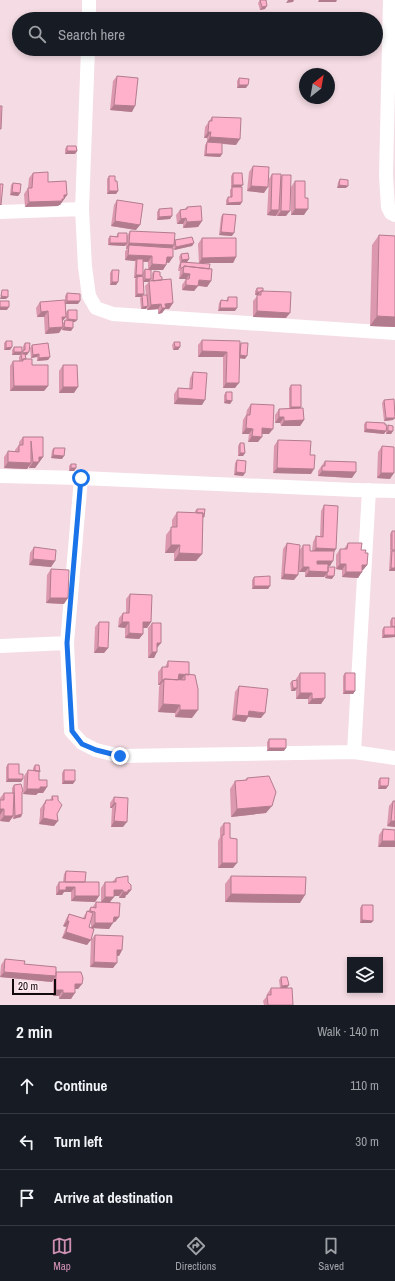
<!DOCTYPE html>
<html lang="en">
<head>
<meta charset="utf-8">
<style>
	:root { --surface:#171b24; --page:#20242c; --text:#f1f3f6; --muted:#9ea1a6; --line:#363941; --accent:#ce90b1 }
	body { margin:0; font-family:"Archivo Narrow",sans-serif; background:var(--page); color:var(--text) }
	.controls { position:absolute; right:12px; bottom:12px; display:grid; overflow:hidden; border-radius:0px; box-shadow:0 2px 6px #0003 }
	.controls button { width:36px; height:36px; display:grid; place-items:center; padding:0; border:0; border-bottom:1px solid var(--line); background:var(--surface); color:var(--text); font:20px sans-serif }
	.compass { position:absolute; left:299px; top:68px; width:36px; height:36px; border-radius:50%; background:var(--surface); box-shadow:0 2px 6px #0003; rotate:31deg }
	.scale { position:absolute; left:12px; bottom:10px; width:44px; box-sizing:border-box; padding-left:4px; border:2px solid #11090c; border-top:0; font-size:11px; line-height:14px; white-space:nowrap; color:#11090c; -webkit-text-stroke:3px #ffeaf0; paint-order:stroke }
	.stop { position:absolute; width:12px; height:12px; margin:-9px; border:3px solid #1a73e8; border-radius:50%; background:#fff }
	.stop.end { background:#1a73e8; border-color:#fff; box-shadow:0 1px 4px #0008 }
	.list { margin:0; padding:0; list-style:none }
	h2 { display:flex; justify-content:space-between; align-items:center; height:52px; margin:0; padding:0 16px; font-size:17px }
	h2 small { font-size:13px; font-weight:400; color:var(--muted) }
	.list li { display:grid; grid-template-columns:26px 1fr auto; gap:12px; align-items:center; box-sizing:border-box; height:56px; padding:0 16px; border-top:1px solid var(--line) }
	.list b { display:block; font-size:15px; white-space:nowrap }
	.list em { font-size:13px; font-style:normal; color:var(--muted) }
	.icon { flex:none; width:22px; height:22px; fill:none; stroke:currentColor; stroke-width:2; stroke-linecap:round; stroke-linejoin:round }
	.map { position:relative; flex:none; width:395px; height:1005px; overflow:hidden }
	.search { position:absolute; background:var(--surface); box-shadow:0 2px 6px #0003; left:12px; right:12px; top:12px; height:44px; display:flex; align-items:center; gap:10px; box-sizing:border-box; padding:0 14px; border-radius:22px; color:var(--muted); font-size:15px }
	.sheet { height:220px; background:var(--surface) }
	nav { display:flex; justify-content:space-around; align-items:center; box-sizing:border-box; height:56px; border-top:1px solid var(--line); background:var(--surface); font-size:11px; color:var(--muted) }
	nav a { display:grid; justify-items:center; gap:2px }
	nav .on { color:var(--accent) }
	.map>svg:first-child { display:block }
</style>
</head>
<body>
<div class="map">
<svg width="395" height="1005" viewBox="0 0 395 1005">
	<rect width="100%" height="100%" fill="#f5dbe3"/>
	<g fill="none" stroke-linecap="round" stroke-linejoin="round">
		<path stroke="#fff" stroke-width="14" d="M390 0 386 176 388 207 391 213 395 215
			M89 19V0
			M88 49 82 209 85 267 89 296 96 308 113 314 395 333
			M0 212 82 209
			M0 476 81 478 355 490 395 491
			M81 478 67 643 71 731 82 743 96 750 120 756 354 752 395 758
			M0 646 67 643
			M354 752 369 490"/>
	</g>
	<path fill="#db98af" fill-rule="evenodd" d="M260 0 265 9 260 10 258 3Z
		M117 76 132 112 110 110 113 81Z
		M239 78 246 88H237V81Z
		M212 117 236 145 222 144V154L220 157 204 156 205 145 207 142V138H204L205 127Z
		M67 146 75 154H65V149Z
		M253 166 264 193 247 191 249 172Z
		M33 173 48 182 67 195 60 205H59L58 206 25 207 24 194 28 188 29 178Z
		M233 173 241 187 242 202 240 205H226V200L228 197H230V190L232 187H231V176Z
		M272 174 281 177 282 175 286 216H277V214L276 216 267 215 269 179Z
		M109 176 115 181 118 191 116 194H107V179Z
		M340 179 346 188H337L338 182Z
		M295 181 305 198 304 215H291V187Z
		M13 183 20 193 18 196 10 195 11 185Z
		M117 200 136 230 111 226 114 205Z
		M187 207 202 221 198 227 183 228V224H177L176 215 180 210 185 209Z
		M159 209 172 216 170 219 157 220V212Z
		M223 214 232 236 219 235 221 217Z
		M130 231 174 241 194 243 192 246 174 250 173 247 172 248 169 263 167 262 166 265 163 270H151L149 281H151L152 273 154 271 160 276 173 303 169 309H165L162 313 158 314V309L147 310V307L146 309H141L140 298 141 297H135V279L136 278H134L135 262V261L125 260V251L127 249H126V244L125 246 108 245V239L110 236 116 237 118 233 127 236ZM143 262H148V269H145L143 272V276L142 277ZM143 282H149L145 286 146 295H143L144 294Z
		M379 235 395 236V327L370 326 372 245Z
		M202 238 236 257 233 263H199L198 244Z
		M181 254 189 259 187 262H185L209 269 211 281 207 287 198 286 194 291 182 290V285L186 279H179L180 271H178L179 265 180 263 179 257Z
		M112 270 118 282 116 285H110V273Z
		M257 288 263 291 286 318 253 317V301L258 295H255V291Z
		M67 293 78 304H65V296Z
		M228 297 235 311H218L219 303 221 300 226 301Z
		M40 302 66 317 62 321 63 323 65 320 66 321V312L68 310 75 322H73L71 331 62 330V328L59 333 45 334 44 317H37L36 308Z
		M202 340 239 345 241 343 245 359 239 358 235 388H223V357H198V345Z
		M6 341 12 347 10 350H4V343Z
		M174 342 180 347 178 350H173L172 345Z
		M25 343 27 355H26V359L32 365 48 386 44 391H10V366L13 361H19V357L21 354 20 355H12V350L14 347 22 351 23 350V346Z
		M32 345 50 357 48 360 37 361V357L31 358 30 348Z
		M63 365 74 393H59V371Z
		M193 372 202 405 174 404V394L178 388 189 389 190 378Z
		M291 385 301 407 300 408 304 420 300 426H281L280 423H275V415L279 409H289V388Z
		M226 392 232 401 230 404 224 403V395Z
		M384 400 393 420 384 421 382 403Z
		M251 404 269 434H262L258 442H248L249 434H242L243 420 246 415 247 410Z
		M366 422 385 425 387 428 388 425 393 431 391 434H386V431L384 434 364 432V424Z
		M23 437 43 457 35 468H29V466L27 469 4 468V457L8 451 15 452V450L19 445V442Z
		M278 440 310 455 311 474 273 473 274 446Z
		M240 443 245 453 243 456H238V446Z
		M382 446 390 479 377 478 378 452Z
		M54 448 62 459 51 458 52 450Z
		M237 460 245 473 243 476 234 475 235 463Z
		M325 461 352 478 318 476V471Z
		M71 464 76 468 74 471H69V466Z
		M324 505 336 549 334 552 330 566H328L332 579 325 578V576L324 577H305V572H299V560L294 580 281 579 283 549 287 543 300 550 303 545 310 551H312L313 542 316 536 320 537 321 511Z
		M197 509 203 519 202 554 196 561H174V553H165L166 535 172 527V520L177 512 195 513V511Z
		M392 531H395V571H389L390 554V534Z
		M348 543 361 550 365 553 367 565 363 570H362L358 578 342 577V570L336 569V555L340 549H344Z
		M34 547 55 561 51 567 29 565 30 553Z
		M51 569 64 604 46 603 47 575Z
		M254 577 270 586 268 589H252V580Z
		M130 594 151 622 147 628H143V634L139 639 125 638V628L118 627 119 618 123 613H126V599Z
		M392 618 395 637 382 638V630L384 627H390V621Z
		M99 622 108 648 104 653H94L95 627Z
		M152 623 157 648 154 658H148V628Z
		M168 661 189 675 192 718 175 717V713L158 712 159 687 160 685H158V672L162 667H165Z
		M300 673 325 698 321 704H308V699H296V689L295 691H291L290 683 292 681 296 680V679Z
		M345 673 355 691 353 694H343V676Z
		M239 686 261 718 248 717 245 722 232 720 235 692Z
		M269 739 284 751H267V742Z
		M8 764 19 774 23 779 21 782H6V767Z
		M35 765 39 780 47 787 43 793H38L36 795 23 794 24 776 28 770 33 771V768Z
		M64 770 73 784H62V773Z
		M247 778 266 813 231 817 230 789 235 781 245 780Z
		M380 778 386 789H378V781Z
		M14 785 23 791 22 793V814L21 817 13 819V817L9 822 0 821V798L4 793H12V788Z
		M52 796 57 814 54 826 39 824 40 815V809L46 800H50Z
		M114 797 123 827H111L112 808H110V803Z
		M393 801H395V827L387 826 389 806Z
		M224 823 230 838 233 868H218V841L220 837V828Z
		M383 829 395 830 378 847 379 835Z
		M66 871 85 882 99 896 95 902 71 901V892H64L62 895H56V887L59 882H63L64 874Z
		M231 876 300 903 225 902V884Z
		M116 878 128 882 131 890 127 895H126L125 898H119V896H114L110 902 119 917 115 922H113L109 929 93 928 87 945 62 938 66 927 63 926 66 919 69 914 83 918 87 911H88L91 907 92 908 96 902H101V888L105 882H112ZM91 919V928L89 927Z
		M362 905 373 921 371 923H360V908Z
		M95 935 122 950 119 956H117L113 968 90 967 91 940Z
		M5 959 24 964 56 973V972L82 984 78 989H75L71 999H59V996H53V980L52 982 0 977 1 965Z
		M281 977 287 988 293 1005H264L263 1001 267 996V994L271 988H280L279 980Z"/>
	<path fill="#b27c8e" d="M288 0H294L293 2 286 3Z
		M319 0H337L336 2H318Z
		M267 6 265 9 260 10 262 7Z
		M239 85H248L246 88H237Z
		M114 105 135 106 132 112 110 110Z
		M208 132H211L207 138H204Z
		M210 137 240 139 236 145 207 142Z
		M67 151H77L75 154H65Z
		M206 154H222L220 157 204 156Z
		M233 185H243L241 187H231Z
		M339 185 348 186 346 188H337Z
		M251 186 268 187 264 193 247 191Z
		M109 191H118L116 194H107Z
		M12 192 20 193 18 196 10 195Z
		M64 195H67L60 205H59L58 206 25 207 29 202Z
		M242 202 240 205H226L228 203Z
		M295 209H308L304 215H291Z
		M271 210H279L276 216 267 215Z
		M281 211H290L286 216H277Z
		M172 216 170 219 157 220 159 217Z
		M186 218 183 224H177L181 219Z
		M115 221 140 225 136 230 111 226Z
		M202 221 198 227 183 228 187 222Z
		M221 232 234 233 232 236 219 235Z
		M110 243H127L125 246 108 245Z
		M129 243 174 245 170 251 129 245 127 249H126Z
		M194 243 192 246 174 250 176 247Z
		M128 255 152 256 148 262 137 261V259L135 261 125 260Z
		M167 257H173L169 263 163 262Z
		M236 257 233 263H199L202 258Z
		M189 259 187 262 181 263V262L180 263 182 260Z
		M152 264 166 265 163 270H148Z
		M183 273 190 274 186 279H179Z
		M136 275H143L141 278 137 277 136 278H134Z
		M145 279H151L149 282H143Z
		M199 280 211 281 207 287 195 285Z
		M112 282H118L116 285H110Z
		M186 285 198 286 194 291 182 290Z
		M257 292H260L258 295H255Z
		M137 294H144L141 297H135Z
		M1 296 8 297 6 299H0Z
		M67 301H80L78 304H65Z
		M173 303 169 309H165L162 313 158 314 165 304Z
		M161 304 158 309 147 310 151 305Z
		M148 306 146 309H141L143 307Z
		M0 307H9L7 310H0Z
		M220 308H237L235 311H218Z
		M48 311 44 317H37L41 312Z
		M257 311 290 313 286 318 253 317Z
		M377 316 395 317V327L370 326Z
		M62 317H66L62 322Z
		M68 319 77 320 75 322H66Z
		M63 327 59 333 45 334 49 328Z
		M64 327 73 328 71 331 62 330Z
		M12 347 10 350H4L6 348Z
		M175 347H180L178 350H173Z
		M202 351 227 352 223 357H198Z
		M14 352H22L20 355H12Z
		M29 352 27 355 21 356 23 353Z
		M39 354 37 357 31 358 33 355Z
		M240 355 247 356 245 359 238 358Z
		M50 357 48 360 37 361 39 358Z
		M226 383H239L235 388H223Z
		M14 386H48L44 391H10Z
		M63 387H78L74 393H59Z
		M178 398 205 400 202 405 174 404Z
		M226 400 232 401 230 404 224 403Z
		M291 407H301L299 410H289Z
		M279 417H284L280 423H275Z
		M386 418H395L393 420 384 421Z
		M304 420 300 426H281L284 421Z
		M246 428 253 429 249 434H242Z
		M262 428 273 429 269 434H258Z
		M366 429 386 431 384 434 364 432Z
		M388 431H393L391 434H386Z
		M252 436 262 437 258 442H248Z
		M240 453H245L243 456H238Z
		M53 455 64 456 62 459 51 458Z
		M39 457H43L35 468H29L33 462Z
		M8 462 31 463 27 469 4 468Z
		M71 468H76L74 471H69Z
		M277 468 314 469 311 474 273 473Z
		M322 471 356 472 352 478 318 476Z
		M236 472 245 473 243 476 234 475Z
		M381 473H394L390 479 377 478Z
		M171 545H180L174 553H165Z
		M316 548 336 549 332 554 312 553Z
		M179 553 202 554 196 561H174Z
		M33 559 55 561 51 567 29 565Z
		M317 561H333L330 566H314Z
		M340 564H346L342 570 336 569Z
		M362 565H367L363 570H358Z
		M303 567H309L305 572H299Z
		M391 568H395V571H389Z
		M309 571 328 572 324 577H305Z
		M346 572H362L358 578 342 577Z
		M284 574 298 575 294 580 281 579Z
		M327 576H334L332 579 325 578Z
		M254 586H270L268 589H252Z
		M50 598H68L64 604 46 603Z
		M122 622H129L125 628 118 627Z
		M143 622H151L147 628H139Z
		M129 633 143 634 139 639 125 638Z
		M384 635H395V637L382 638Z
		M157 643H161L157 648Z
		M98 647 108 648 104 653H94Z
		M152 652H157L154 658H148Z
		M179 674 185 675 181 680H175Z
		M162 680H164L160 685H158Z
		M293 688H297L295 691H291Z
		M345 691H355L353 694H343Z
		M300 693H312L308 699H296Z
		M325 698 321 704H308L312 699Z
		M163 704 180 705 175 713 158 712Z
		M180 710H198L192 718 175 717Z
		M249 711 265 713 261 718 248 717 245 722 232 720 236 715Z
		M269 748H286L284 751H267Z
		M8 779H23L21 782H6Z
		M64 781H75L73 784H62Z
		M380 786H388L386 789H378Z
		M40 787H47L43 793H38L36 795 23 794 27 789Z
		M114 803H116L112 808H110Z
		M272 806 266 813 231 817 237 809Z
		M0 809H4L0 815Z
		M22 814 21 817 13 819 15 816Z
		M4 816H13L9 822 0 821Z
		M43 818 58 821 54 826 39 824Z
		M114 821 127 822 123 827H111Z
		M391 821H395V827L387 826Z
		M382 841H395V847H378Z
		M222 863H237L233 868H218Z
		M66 887H75L71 892H64L62 895H56L59 890Z
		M114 890H123L119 896H110Z
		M128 890H131L127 895H126L125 898H119L123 892Z
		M231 894 305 895 300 903 225 902Z
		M75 896H99L95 902 71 901Z
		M105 897H114L110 902H101Z
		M114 917H119L115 922H110Z
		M362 920 373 921 371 923H360Z
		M67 921H69L66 927 63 926Z
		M95 923H113L109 929 91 928Z
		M66 932 91 940 87 945 62 938Z
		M117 950H122L119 956 114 955Z
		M94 962 117 963 113 968 90 967Z
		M4 972 56 976 52 982 0 977Z
		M75 984H82L78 989H71Z
		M289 985 287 988 280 989 282 986Z
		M56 990H63L59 996H53Z
		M63 993H75L71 999H59Z"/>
	<path fill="#ffb1cb" stroke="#b27c8e" d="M260 0H266L267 6 262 7Z
		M117 76 138 78 135 106 114 105Z
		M239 78 249 79 248 85H239Z
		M0 106H2L1 129H0Z
		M212 117 241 118 240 139 210 137 211 132H208L209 121H212Z
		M207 142 222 143V154H206Z
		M67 146H76L77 151H67Z
		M253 166 269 167 268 187 251 186Z
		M48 172V182L66 181 67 195H64V199H62V201L29 202 28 188H32L33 173Z
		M233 173H242L243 185H233Z
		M272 174H281L279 210H271Z
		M282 175H291L290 211H281Z
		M109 176H115V181H117L118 191H109Z
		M340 179 348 180V186L339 185Z
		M295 181H305V198H308V209H295Z
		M13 183 21 184 20 193 12 192Z
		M0 184H3L1 205 0 204Z
		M232 187H242V202L228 203V197H232Z
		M117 200 143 204 140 225 115 221Z
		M201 206 202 221 187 222 186 218 181 219 180 210 187 209V207Z
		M172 208V216L159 217V209Z
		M223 214 236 215 234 233 221 232Z
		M130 231 175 233 174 245 129 243Z
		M118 233H127V243H110V236L118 237Z
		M379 235 395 236V317L377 316Z
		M192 237 194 243 176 247 175 240Z
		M202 238H236V257L202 258Z
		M129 245 173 248V257H167L166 265 152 264V256L128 255Z
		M188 253 189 259 182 260 181 254Z
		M137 259H143V275H136Z
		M181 262 210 264 209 269 184 266 182 268H180Z
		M184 266 212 269 211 281 199 280 198 286 186 285V279H189L190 274 183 273Z
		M145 269 151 270V279H145Z
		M112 270H119L118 282H112Z
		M154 271 160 272V276L162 277V280L153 281Z
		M143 276 144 294H137V277Z
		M171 279 173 303 165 304 166 308H162L161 304 151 305 149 281Z
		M257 288H263V291H261L260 292H257Z
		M2 290H8V297L1 296Z
		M261 291 291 292 290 313 257 311V295H261Z
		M67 293 80 294V301H67Z
		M142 295H147L148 306 143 307Z
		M228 297H237V308H220L221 300 228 301Z
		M65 300 66 317H62L63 327 49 328 48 311 41 312 40 302Z
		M0 301H9V307H0Z
		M68 310H77V320L68 319Z
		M65 320 73 321V328L64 327Z
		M202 340 240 341 239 383H226L227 352 202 351Z
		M6 341H12V347L6 348Z
		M174 342H180V347H175Z
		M25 343H30L29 352 23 353V350H25Z
		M48 343 50 357 39 358V354L33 355 32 345Z
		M241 343H248L247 356 240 355Z
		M14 347H22V352H14Z
		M21 354H25L26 359H23L22 360Z
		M23 359H32V365H48V386H14L13 361H23Z
		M63 365H77L78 387H63Z
		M193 372 207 373 205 400 178 398V388L192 389Z
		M291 385H301V407H291Z
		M226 392H232V401L226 400Z
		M394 399 395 418H386L384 400Z
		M251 404 274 405 273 429 262 428V437L252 436 253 429 246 428 247 415H250Z
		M303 408 304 420 284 421V417H279V409Z
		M366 422 385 423V425H387L386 431 366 429Z
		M388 425 393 426V431H388Z
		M23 437H43V457H39V462H33L31 441V463L8 462V451L19 452V445H23Z
		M278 440 311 441 310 455H315L314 469 277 468Z
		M240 443H244L245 453H240Z
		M382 446 394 447V473H381Z
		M54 448H65L64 456 53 455Z
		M237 460 246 461 245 473 236 472Z
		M325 461 356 462V472L322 471V466H325Z
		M71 464H76V468H71Z
		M324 505 338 506 336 549 316 548V536L323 537Z
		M197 509H205L204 517H203V513H197Z
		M177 512 203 513 202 554 179 553 180 545H171V527H177Z
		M392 531H395V550H392Z
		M287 543 300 545 298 575 284 574Z
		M348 543H362L361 550H366L365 553H368L367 565H362V572H346V564H340V549H347Z
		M303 545H310V551H334L333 561H317V564H328V572L309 571V567H303Z
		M34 547 56 550 55 561 33 559Z
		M392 551H395V568H391Z
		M328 567H335L334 576H327V573L328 572Z
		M51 569 69 570 68 598H50Z
		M270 576V586H254V577Z
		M130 594 152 595 151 622H143V634L129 633V622H122L123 613H129Z
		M392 618H395V627L392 626Z
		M99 622H109L108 648 98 647Z
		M152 623H161V643H157V652H152Z
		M384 627H395V635H384Z
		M168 661 189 662V675L179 674 178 680 164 679V680H162V667H168Z
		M300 673H325V698L312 699V693H300Z
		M345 673H355V691H345Z
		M185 674 195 675 198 689V710H180V705L163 704 164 679 185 680Z
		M297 680V688H293L292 681Z
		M239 686 268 689 265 713 249 711 248 716 236 715Z
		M269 739H286V748H269Z
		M8 764H19V774H23V779H8Z
		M35 765H39L40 772 39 771H35Z
		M28 770 39 771V780H47V787H40V789H27Z
		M64 770H75V781H64Z
		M269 776 276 792 272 806 237 809 235 781 247 780V778Z
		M380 778H389L388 786H380Z
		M21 784 23 791 22 792V814L15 816 14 785Z
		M4 793H14L13 816H4V809H0V800H4Z
		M52 796H58V800L62 805 57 814 58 821 43 818 44 809V804H45L46 800H53Z
		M114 797 128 798 127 822 114 821 116 803H114Z
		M393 801H395V821H391Z
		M224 823H230V838L237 839V863H222V835H224Z
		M383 829 395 830V841H382Z
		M66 871 86 872 85 882H65Z
		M128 876V882L131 885V890H128V892H123V890H114V897H105V882H116V878Z
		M231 876 306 877 305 895 231 894Z
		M59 882H99V896H75V887H66V890H59Z
		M96 902 120 903 119 917H114L113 923H95V912L90 911 91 907 96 908Z
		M362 905H373V921L362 920Z
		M87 911 93 913 89 927 94 929 91 940 66 932 69 921H67L69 914 85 919Z
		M95 935 123 936 122 950H117V963L94 962Z
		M5 959 25 961 24 964 56 967V976L4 972Z
		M56 972H81L83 978 82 984H75V993H63V990H56Z
		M281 977H287L289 985 282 986Z
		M271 988H292L293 1005H268L267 995H271Z"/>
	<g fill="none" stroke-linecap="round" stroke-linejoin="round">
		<path stroke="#1a73e8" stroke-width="5" d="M81 478 67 643 72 731 82 744 96 750 120 756"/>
	</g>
</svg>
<div class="controls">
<button><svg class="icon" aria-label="layers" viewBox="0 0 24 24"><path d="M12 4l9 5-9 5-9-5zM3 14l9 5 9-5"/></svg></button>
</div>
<svg class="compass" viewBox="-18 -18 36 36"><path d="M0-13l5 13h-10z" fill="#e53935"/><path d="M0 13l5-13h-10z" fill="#9ea1a6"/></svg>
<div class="scale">20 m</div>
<div class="stop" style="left:81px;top:478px"></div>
<div class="stop end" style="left:120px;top:756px"></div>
<div class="search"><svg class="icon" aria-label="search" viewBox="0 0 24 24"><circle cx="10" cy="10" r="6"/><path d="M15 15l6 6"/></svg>Search here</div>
</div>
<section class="sheet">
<h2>2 min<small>Walk · 140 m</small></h2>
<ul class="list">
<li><svg class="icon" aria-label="ahead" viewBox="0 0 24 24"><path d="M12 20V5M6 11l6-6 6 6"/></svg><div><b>Continue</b></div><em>110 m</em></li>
<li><svg class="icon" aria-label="left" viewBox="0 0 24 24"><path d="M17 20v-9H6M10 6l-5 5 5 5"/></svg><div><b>Turn left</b></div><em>30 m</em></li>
<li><svg class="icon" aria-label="arrive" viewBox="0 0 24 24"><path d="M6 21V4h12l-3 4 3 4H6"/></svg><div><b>Arrive at destination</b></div></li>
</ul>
</section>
<nav>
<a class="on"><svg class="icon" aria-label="map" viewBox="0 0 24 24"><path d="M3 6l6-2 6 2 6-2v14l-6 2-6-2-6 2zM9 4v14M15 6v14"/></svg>Map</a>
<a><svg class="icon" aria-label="directions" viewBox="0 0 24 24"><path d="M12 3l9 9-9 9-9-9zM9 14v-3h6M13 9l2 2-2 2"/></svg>Directions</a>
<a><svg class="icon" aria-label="saved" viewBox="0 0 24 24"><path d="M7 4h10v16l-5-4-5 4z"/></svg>Saved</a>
</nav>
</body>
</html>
